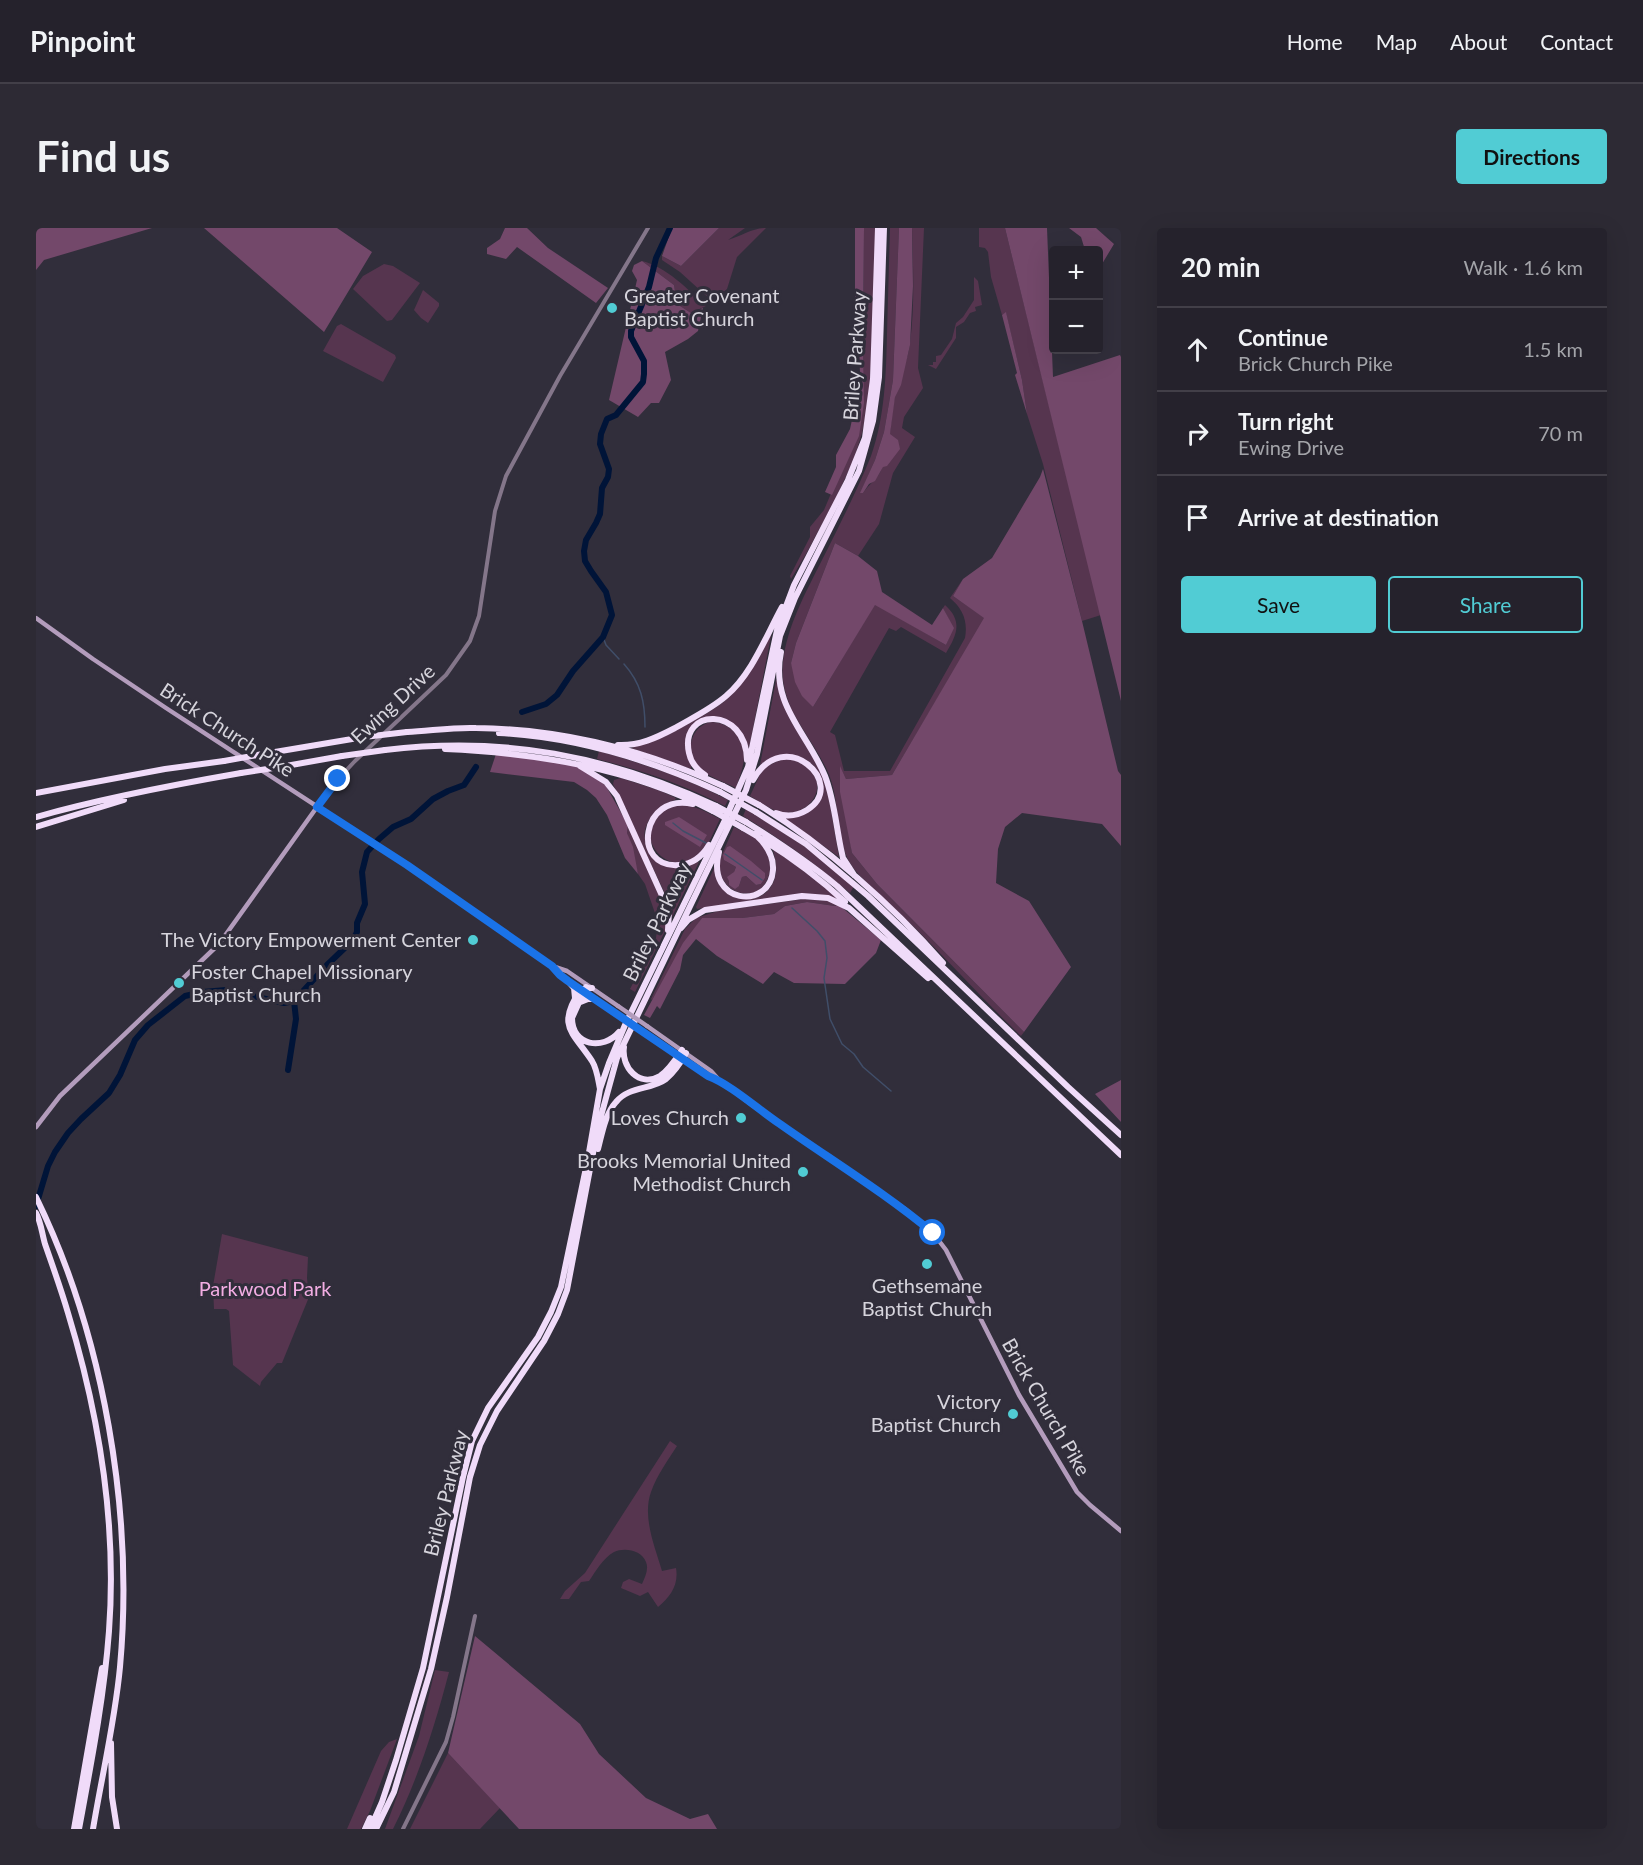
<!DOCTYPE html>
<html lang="en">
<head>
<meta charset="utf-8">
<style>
	:root { --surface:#25222c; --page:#2d2a34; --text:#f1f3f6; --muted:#a3a4a9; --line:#423f48; --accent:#51ccd4 }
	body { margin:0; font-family:Lato,sans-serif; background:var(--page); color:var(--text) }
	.controls { position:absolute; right:18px; top:18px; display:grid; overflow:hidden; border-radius:6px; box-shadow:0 6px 24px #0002 }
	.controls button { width:54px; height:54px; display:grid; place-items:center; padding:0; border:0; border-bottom:2px solid var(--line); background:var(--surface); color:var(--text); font:30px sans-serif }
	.stop { position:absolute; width:18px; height:18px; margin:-14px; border:4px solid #1a73e8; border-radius:50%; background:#fff }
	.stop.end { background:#1a73e8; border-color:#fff; box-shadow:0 2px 6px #0008 }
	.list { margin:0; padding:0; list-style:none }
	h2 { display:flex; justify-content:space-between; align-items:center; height:78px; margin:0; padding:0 24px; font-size:26px }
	h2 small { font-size:20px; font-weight:400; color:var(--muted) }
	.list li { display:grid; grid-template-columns:39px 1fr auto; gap:18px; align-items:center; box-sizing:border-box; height:84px; padding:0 24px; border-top:2px solid var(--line) }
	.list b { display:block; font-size:22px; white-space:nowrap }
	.list p { margin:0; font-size:20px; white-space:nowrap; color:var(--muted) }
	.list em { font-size:20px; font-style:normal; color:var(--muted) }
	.actions { display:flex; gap:12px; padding:18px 24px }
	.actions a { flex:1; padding:14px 0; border:2px solid var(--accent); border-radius:6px; text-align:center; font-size:21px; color:var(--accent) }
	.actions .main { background:var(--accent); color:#111 }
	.icon { flex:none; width:33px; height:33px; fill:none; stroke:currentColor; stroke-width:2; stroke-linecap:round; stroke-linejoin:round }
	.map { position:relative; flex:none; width:1085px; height:1601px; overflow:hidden; border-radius:6px }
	header { display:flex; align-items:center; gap:36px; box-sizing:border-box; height:84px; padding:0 30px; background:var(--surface); border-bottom:2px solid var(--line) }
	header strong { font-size:28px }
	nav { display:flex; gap:33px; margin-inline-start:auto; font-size:21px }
	.intro { display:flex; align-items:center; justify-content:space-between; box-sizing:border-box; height:144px; padding:0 36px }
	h1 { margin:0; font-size:42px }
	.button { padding:15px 27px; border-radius:6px; background:var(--accent); color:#111; font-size:21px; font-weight:700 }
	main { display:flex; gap:36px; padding:0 36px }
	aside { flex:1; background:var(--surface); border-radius:6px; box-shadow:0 6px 24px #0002 }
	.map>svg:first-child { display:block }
</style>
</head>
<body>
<header>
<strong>Pinpoint</strong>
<nav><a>Home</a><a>Map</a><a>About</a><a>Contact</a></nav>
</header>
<div class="intro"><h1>Find us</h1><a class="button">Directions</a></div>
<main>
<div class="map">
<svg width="1085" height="1601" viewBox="0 0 1085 1601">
	<rect width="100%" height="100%" fill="#312e3b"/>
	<path fill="#56354f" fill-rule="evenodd" d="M683 0H709L692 12C706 8 716 0 730 0L701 29 691 61 676 73 644 44 626 32V28L645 38Z
		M828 0H840L835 140 832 177 826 205 818 231 799 272 770 326 755 351 754 348 774 309V299L788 282 821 204 827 170Z
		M854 0H863L857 152 848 204 839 232 825 264 827 265C833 256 842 251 846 240 855 218 854 191 859 168 863 150 872 133 874 115 879 77 877 38 876 0H888L882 140 887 160 868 189 866 200 879 209 857 245 843 296 822 328 799 315 760 415 755 435 777 479 839 376 910 417 917 400 907 380 909 377C927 393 921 407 910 425L865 399 860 403 853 400 794 504 799 507 808 543H854L929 410C932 393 927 381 914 370L927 351 917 368 949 390 856 547 810 551 804 539 816 625 841 656 988 804 985 808C948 773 915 735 879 700 865 687 852 674 839 662 830 654 820 645 814 635 798 607 805 571 791 542 774 506 742 477 747 434 751 398 770 364 786 332 803 298 821 263 835 228 849 189 850 147 851 106 852 70 853 35 854 0Z
		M943 0H969L1065 387 1046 393 1007 236 991 186 986 152 970 85 966 87 955 49 952 24 949 20 943 19Z
		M606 33C631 39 651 61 670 78L655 85 641 76 638 57Z
		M348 36 357 38 384 55 356 92 351 93 317 61 327 48Z
		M938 49 942 53 946 77 939 79 940 83 934 85 928 94 920 99V110L900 141 892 137H897V134H900V128L905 127 916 111 920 95 927 89 938 72Z
		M387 62 403 75V78L392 95 385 90 378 82Z
		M305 96 359 127 360 130 347 154 287 123 301 98Z
		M736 403 714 516 712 520C708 503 694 491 677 489L655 501V541L595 520C619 513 680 485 696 466 710 449 724 422 736 403Z
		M740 452H742L784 541 792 564 803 629 748 590 777 581 786 553C777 524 746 521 724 537Z
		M675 494C693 494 708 509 708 528 708 539 703 550 700 560 688 554 672 549 662 539 648 523 655 498 675 494Z
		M563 523C607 536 651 550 692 572L689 578C648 557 606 542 561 531Z
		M748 530C754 532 761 532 766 535 795 551 779 587 748 585 736 583 724 574 714 568L727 540Z
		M585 550 625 563 640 570 639 572C623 577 603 596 610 615 613 622 623 631 628 637L663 634 636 689 633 674 577 556 578 552Z
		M640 577C657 576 669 583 684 591 678 602 673 619 663 627 633 653 593 608 627 583 631 581 636 579 640 577Z
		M710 581 768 618 818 658 814 665C779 635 746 612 707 588Z
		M592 597 631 681 632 697 599 764 594 761 620 710 622 694 609 656 602 646 591 605Z
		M698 599C707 604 720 609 727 616 732 623 735 635 734 643 727 681 678 667 684 631ZM688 632 729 650 725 656 720 657 710 648 706 649 703 658 693 657 700 639Z
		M737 621 775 648 804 672 787 667 769 666 661 681 660 679 679 638C681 677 735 684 740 644 741 636 738 628 737 621Z
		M767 671 794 673 803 677 799 678 771 674 749 678 738 686 706 690H666L616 772 615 771 649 701 660 690 682 683Z
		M186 1006 272 1029 271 1050 273 1069 246 1135H241L225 1154 224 1158 197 1137 193 1083 190 1081H178L177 1058Z
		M634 1213 641 1218C632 1232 621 1247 615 1264 606 1289 619 1319 626 1343L640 1340C643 1357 634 1369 622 1379L612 1364 604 1368 585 1360 587 1354 593 1351 606 1356C609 1349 613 1341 610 1334 606 1322 588 1319 578 1324 567 1330 560 1343 553 1353L545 1354 533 1371H524L529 1363 549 1345Z
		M399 1442 413 1444C399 1498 382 1551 357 1601H349L383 1508Z
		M361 1511 334 1583 325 1601H311L345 1523 353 1514Z
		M412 1525 464 1580 444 1601H374Z"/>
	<path fill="#73486a" d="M0 0H116L8 32 0 42Z
		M168 0H301L336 24 288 104Z
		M469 0H491L512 20 572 60 560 75 481 19 470 31 451 26V20L464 11Z
		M636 0H683L645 38 626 28Z
		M819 0H828L827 116 822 114 819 87Z
		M863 0H876L877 58 874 117 865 157 859 169 854 206 862 212 864 221 851 238 847 239 839 253 833 256 827 265H824L839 232 848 204 857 152Z
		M969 0H1011L1017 149 1084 127 1085 129V473Z
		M1033 0H1060L1078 16 1063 41 1062 22H1049L1045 9Z
		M606 33 638 57 641 76 655 85 667 80 662 103 652 111 629 124 635 152 623 175H615L602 189 573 172 601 52 596 43 598 37Z
		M970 84 986 152 991 186 979 147 981 145 966 87Z
		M823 119H827L828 175 823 208 796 267 789 264 800 239V227L814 201 819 178 825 172Z
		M1007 241 1046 393 1082 543 1085 547V618L1066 596 986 585 969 599 962 621 960 655 993 673 1035 739 988 804 841 656 816 625 804 564V538L810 551 856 547 948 390 917 368 927 351 956 330 1004 249Z
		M799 315 822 328 841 343 846 364 896 397 907 380 918 400 910 417 839 377 777 479 766 468 759 454 755 435 760 415Z
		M460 526 538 537 560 549 570 558 592 597 591 605 597 619 602 646 589 630 571 587 560 570 551 562 538 554 454 544Z
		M643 589 671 607 664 619 629 597V594Z
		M694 618 715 633 729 645V650L725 656 720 657 710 648 706 649 703 658 699 661 693 657V653L691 649 698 644 700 639 688 632 687 627 691 619Z
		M771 674 799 678 803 677 845 712 840 725 809 756 758 755 738 744 727 756 681 728 660 711 647 727 644 742 624 781 621 778 614 790 608 787 647 715 666 690H706L738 686 749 678Z
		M1085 852V894L1059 866Z
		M439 1408 544 1496 563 1526 610 1570 654 1591 672 1586 681 1601H483L412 1525Z"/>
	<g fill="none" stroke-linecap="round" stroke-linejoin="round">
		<path stroke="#404e69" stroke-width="1.5" d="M567 409 570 417 583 431
			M588 436C605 455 609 474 609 499
			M637 595 647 603 670 615
			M689 626 726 652
			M756 680 781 703 789 713 791 730 788 750 794 791 806 816 818 826 827 839 855 863"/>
		<path stroke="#001438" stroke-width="6" d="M486 484 510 476 521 467 537 443 567 409 576 387 570 364 555 343 549 333 548 323 550 312 560 295 564 286 566 260 572 249 573 241 564 216 565 206 571 191 580 187 607 154 608 146V133L595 109V103L613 59 620 30 634 0
			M252 842 260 791 258 773
			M0 978 12 938 19 924 32 905 45 891 73 865 84 847 99 812 112 797 149 768 167 764 190 762 248 775 258 773 291 737 317 712 321 704V695L329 676 326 644 331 624 343 611 357 599 375 591 397 571 412 563 428 557 440 539"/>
		<path stroke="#84768a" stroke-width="4" d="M281 579 293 561 319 533 410 447 434 413 443 388 459 283 470 248 524 148 612 0
			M367 1601 410 1514 417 1489 439 1388"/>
		<path stroke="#b39cbc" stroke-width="4.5" d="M0 390 57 431 130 480 371 637 483 716 516 738 531 743 582 778
			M518 740 523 747 578 784
			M611 798 675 843 683 852 716 877 869 981 897 1005 910 1022 983 1167 1041 1264 1054 1277 1085 1303
			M607 804 672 848 683 852
			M0 899 24 868 183 716 281 579"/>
		<path stroke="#f0dbf9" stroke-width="6" d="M745 424C734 477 771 504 789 548 798 571 800 597 805 621L807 630 818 647
			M371 504C394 503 417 499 440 500 526 501 609 522 687 558
			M463 505C540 509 615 532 684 564
			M582 517C603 518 620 510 639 500 656 490 675 481 690 468 716 446 730 408 746 379
			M409 521C501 525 594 540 677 583
			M349 522C468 508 571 527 680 578
			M227 526 328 509
			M544 538 570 554 581 568 633 683 632 702
			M244 539 306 528
			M669 547C660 541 655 535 653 525 643 479 710 478 711 532
			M717 552C748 496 813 556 771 582 761 588 750 589 740 585
			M0 565 129 541 188 533
			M657 576C605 564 595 641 643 637 657 636 666 629 673 617
			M723 577C789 617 856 677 907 735
			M720 584 770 616 832 668 1032 859 1085 907
			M0 589C67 570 136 557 205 545
			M710 594C742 614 772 634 801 658L1085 927
			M0 599 88 572
			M707 600C744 621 778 645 809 674
			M683 624C669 676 734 683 737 642 738 627 730 616 719 606
			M645 700 652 692 669 682 766 668 792 670 813 680 892 750
			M532 753 538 760 539 770
			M550 759 536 790C536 818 567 823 583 804
			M556 760 545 761C520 798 536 803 556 833 561 841 562 851 564 861
			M542 775 552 771H559
			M588 819C585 839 603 860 624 848 633 842 640 831 646 822
			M562 921C566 906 569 886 580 874 593 858 615 862 630 851 638 844 645 834 650 825
			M0 969C68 1108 98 1285 84 1439 79 1493 66 1547 57 1601
			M0 985C5 994 6 1006 9 1016 17 1039 25 1061 32 1085 63 1187 81 1296 73 1403 68 1470 55 1536 43 1601
			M75 1515 76 1569 81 1601
			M38 1601 66 1440
			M329 1601 334 1590
			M334 1601 346 1574 360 1532 387 1440 427 1249 436 1213 452 1180 502 1109 515 1084 525 1059 552 930 564 861 573 835 589 797 688 594 712 539 741 402 758 357 812 252 829 210 837 151 842 0
			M340 1601 358 1564 395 1441 411 1369 434 1249 444 1217 461 1183 508 1113 522 1086 531 1062 562 899 581 830 710 562 721 526 744 408 759 370 823 243 837 193 843 149 848 0"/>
		<path stroke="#b39cbc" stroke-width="4.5" d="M582 778 611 798
			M578 784 607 804"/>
		<path stroke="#f0dbf9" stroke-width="6" d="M328 509 371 504
			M306 528 349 522
			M188 533 227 526
			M205 545 244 539
			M687 558 723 577
			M684 564 720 584
			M680 578 710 594
			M677 583 707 600"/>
	</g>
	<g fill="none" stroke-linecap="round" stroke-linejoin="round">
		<path stroke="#1a73e8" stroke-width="8" d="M302 551 281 579 371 637 516 738 524 747 532 753 672 848C694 856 723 882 744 896 795 932 849 965 897 1005"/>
	</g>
	<g fill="#51ccd4" stroke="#312e3b" stroke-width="2">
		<circle cx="576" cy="80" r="6"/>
		<circle cx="437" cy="712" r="6"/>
		<circle cx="143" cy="755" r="6"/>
		<circle cx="705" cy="890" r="6"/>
		<circle cx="767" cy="944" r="6"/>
		<circle cx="891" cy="1036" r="6"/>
		<circle cx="977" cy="1186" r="6"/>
	</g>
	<g text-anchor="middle" stroke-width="6" stroke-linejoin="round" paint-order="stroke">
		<g font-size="20" fill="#d6d4dc" stroke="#312e3b" text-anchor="end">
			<text x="588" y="75" text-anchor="start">Greater Covenant<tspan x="588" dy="23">Baptist Church</tspan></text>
			<text x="425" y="719">The Victory Empowerment Center</text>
			<text x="155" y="751" text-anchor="start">Foster Chapel Missionary<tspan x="155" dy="23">Baptist Church</tspan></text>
			<text x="693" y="897">Loves Church</text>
			<text x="755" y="940">Brooks Memorial United<tspan x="755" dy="23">Methodist Church</tspan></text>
			<text x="891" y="1065" text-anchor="middle">Gethsemane<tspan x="891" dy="23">Baptist Church</tspan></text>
			<text x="965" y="1181">Victory<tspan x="965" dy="23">Baptist Church</tspan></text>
		</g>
		<g font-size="20" fill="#d6d4dc" stroke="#312e3b">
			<text transform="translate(819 128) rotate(-86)" y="7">Briley Parkway</text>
			<text transform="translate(357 476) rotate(-43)" y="7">Ewing Drive</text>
			<text transform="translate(191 502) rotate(33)" y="7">Brick Church Pike</text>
			<text transform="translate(621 694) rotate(-64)" y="7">Briley Parkway</text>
			<text transform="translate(1010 1179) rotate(60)" y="7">Brick Church Pike</text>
			<text transform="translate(410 1265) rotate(-76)" y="7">Briley Parkway</text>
		</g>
		<g font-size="20" fill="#f2ade3" stroke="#312e3b">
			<text x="229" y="1068">Parkwood Park</text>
		</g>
	</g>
</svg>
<div class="controls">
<button>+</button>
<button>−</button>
</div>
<div class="stop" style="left:897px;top:1005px"></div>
<div class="stop end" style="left:302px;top:551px"></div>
</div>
<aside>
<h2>20 min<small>Walk · 1.6 km</small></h2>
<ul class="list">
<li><svg class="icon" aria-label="ahead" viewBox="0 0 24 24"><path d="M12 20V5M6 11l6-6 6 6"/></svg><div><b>Continue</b><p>Brick Church Pike</p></div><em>1.5 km</em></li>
<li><svg class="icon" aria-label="right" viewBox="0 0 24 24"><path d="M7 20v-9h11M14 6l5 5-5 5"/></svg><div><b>Turn right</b><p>Ewing Drive</p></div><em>70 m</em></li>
<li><svg class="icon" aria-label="arrive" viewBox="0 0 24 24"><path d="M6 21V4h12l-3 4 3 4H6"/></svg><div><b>Arrive at destination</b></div></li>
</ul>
<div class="actions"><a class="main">Save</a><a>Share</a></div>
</aside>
</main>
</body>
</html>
